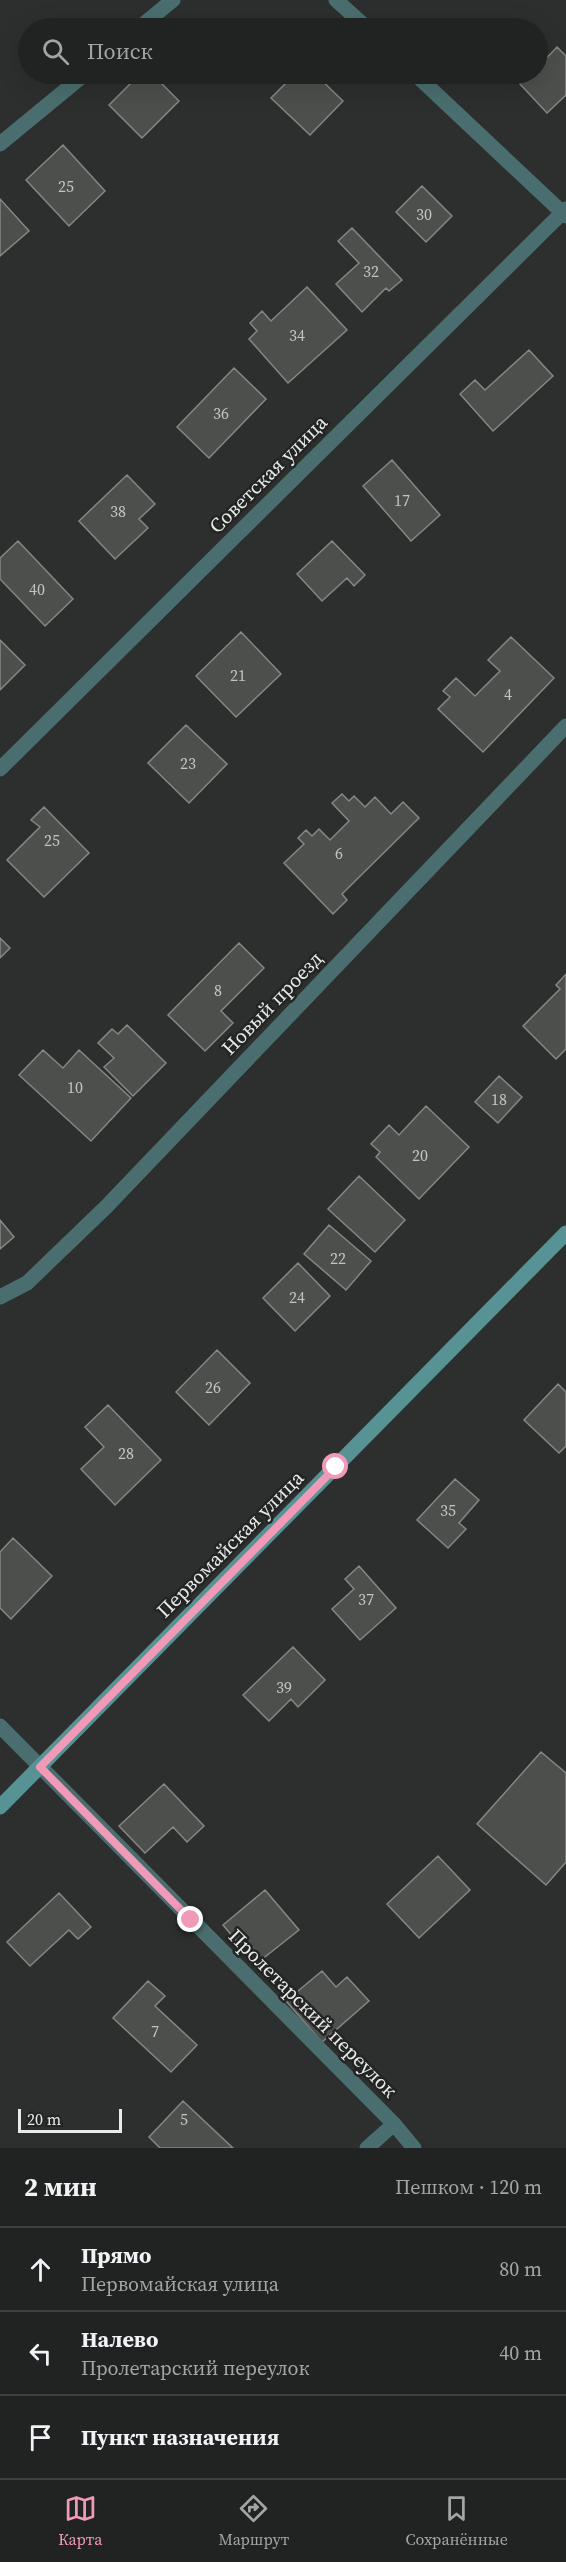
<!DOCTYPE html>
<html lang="ru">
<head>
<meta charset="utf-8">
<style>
	:root { --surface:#212322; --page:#292b2a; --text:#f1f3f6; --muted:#a2a4a5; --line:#3e4040; --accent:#f09ab7 }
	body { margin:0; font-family:"Source Serif 4",serif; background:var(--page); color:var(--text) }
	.scale { position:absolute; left:18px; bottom:15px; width:104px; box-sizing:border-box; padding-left:6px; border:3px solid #e9ebea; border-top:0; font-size:16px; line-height:21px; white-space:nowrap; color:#e9ebea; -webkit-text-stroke:4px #222524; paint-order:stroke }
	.stop { position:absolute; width:18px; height:18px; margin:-14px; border:4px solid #f09ab7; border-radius:50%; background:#fff }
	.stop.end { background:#f09ab7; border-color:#fff; box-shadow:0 2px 6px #0008 }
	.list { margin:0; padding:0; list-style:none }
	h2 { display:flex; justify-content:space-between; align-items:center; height:78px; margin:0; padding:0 24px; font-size:26px }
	h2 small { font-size:20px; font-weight:400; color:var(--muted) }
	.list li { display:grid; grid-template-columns:39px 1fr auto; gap:18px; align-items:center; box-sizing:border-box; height:84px; padding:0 24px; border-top:2px solid var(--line) }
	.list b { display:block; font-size:22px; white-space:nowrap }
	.list p { margin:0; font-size:20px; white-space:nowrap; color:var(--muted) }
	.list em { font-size:20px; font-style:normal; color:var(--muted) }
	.icon { flex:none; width:33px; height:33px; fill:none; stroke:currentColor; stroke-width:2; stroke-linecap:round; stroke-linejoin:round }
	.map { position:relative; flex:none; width:566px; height:2148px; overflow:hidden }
	.search { position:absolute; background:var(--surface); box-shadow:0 6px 24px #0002; left:18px; right:18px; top:18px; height:66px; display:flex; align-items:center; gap:15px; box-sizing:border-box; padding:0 21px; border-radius:33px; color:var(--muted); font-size:22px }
	.sheet { height:330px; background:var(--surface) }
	nav { display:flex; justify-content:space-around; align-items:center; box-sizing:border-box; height:84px; border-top:2px solid var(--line); background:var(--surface); font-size:16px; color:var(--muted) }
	nav a { display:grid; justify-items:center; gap:3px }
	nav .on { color:var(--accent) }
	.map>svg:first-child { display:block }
</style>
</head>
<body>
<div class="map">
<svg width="566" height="2148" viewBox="0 0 566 2148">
	<rect width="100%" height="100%" fill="#2c2f2d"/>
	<path fill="#4d4f4d" stroke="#868784" stroke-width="1.5" d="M557 47 566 56V95L547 113 520 84 530 74H538V67Z
		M140 74H152L179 101 142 138 109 105Z
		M295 74H315L343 101 310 135 271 98Z
		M63 145 105 191 69 226 26 180Z
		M422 186 452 216 426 242 396 212Z
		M0 199 29 231 0 256Z
		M352 228 402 280 389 291 386 288 362 312 336 284 359 263 338 241Z
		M307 287 347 330 288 383 249 339 257 331 250 323 262 311 271 321Z
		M529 350 553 376 493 431 460 394 475 380 485 390Z
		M234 368 266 399 209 458 177 427Z
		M392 460 440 515 411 541 363 486Z
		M127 475 155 504 139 519 148 528 115 559 79 521Z
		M18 541 73 599 45 626 0 579V558Z
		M332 541 365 575 354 586 347 578 322 601 297 574Z
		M241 632 281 674 236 717 196 676Z
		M511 637 554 678 483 752 438 709 450 697 443 691 456 678 475 696 500 671 488 660Z
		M0 640 25 665 0 690Z
		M186 725 227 764 189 803 148 763Z
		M342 794 349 801 354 796 365 807 375 797 391 814 403 802 419 818 342 894 347 900 333 914 284 863 304 844 298 838 306 830 312 836 319 829 330 840 349 821 332 803Z
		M44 807 89 853 44 897 7 860 40 827 31 820Z
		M0 938 10 948 0 958Z
		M239 943 264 968 221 1011 233 1023 205 1051 168 1015Z
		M566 974V1049L556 1059 523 1026 560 989 556 985Z
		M127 1025 166 1063 133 1096 104 1067 114 1058 98 1043 112 1029 118 1034Z
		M43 1050 63 1068 79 1050 131 1098 91 1141 19 1075Z
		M499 1076 522 1097 498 1123 475 1102Z
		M426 1106 469 1147 419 1199 376 1157 380 1152 371 1144 389 1125 399 1135Z
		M359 1176 405 1220 375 1252 328 1209Z
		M0 1220 14 1237 0 1249Z
		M329 1225 371 1261 346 1290 304 1254Z
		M298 1263 330 1296 295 1331 263 1298Z
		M217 1350 250 1383 209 1425 176 1392Z
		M558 1384 566 1392V1446L559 1453 524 1420Z
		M108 1405 161 1460 115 1505 81 1469 104 1447 85 1427Z
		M455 1479 479 1500 459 1523 466 1529 448 1548 417 1520Z
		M13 1538 52 1576 11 1619 0 1608V1552Z
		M359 1566 396 1608 360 1640 332 1609 354 1589 345 1579Z
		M293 1647 325 1680 298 1707 291 1699 269 1721 243 1695Z
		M541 1752 566 1773V1862L546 1885 477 1824Z
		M164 1784 204 1826 187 1842 173 1827 145 1853 119 1826Z
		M438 1856 470 1890 419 1938 387 1904Z
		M265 1890 299 1930 256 1964 223 1925Z
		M59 1893 91 1927 78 1939 69 1930 30 1966 7 1942Z
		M322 1971 336 1987 347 1977 369 2001 322 2042 286 2001Z
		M148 1981 165 1996 155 2006 197 2045 171 2072 113 2018Z
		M183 2101 233 2148H160L149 2137Z"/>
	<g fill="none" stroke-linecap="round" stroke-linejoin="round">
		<path stroke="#4a6e6f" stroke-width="15" d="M0 1297 27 1283 106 1207 566 726
			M367 2148 394 2124 414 2148"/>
		<path stroke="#4a6e6f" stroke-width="15" d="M336 0 367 28
			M139 28 173 0
			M415 74 566 216
			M0 144 85 74
			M0 769 566 209
			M0 1726 394 2124"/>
		<path stroke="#579294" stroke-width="15" d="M0 1807 566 1233"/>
	</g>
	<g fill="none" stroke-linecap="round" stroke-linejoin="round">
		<path stroke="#f09ab7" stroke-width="8" d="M191 1920 40 1767 336 1467"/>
	</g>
	<g text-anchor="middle" stroke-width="5" stroke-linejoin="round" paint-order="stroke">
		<g font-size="16" fill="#c2c4c3">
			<text x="66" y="192">25</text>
			<text x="424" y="220">30</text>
			<text x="371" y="277">32</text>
			<text x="297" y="341">34</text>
			<text x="221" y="419">36</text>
			<text x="402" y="506">17</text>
			<text x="118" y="517">38</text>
			<text x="37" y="595">40</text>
			<text x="238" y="681">21</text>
			<text x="508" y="700">4</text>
			<text x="188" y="769">23</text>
			<text x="52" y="846">25</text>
			<text x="339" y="859">6</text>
			<text x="218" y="996">8</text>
			<text x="75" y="1093">10</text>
			<text x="499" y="1105">18</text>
			<text x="420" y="1161">20</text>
			<text x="338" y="1264">22</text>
			<text x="297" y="1303">24</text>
			<text x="213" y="1393">26</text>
			<text x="126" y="1459">28</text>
			<text x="448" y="1516">35</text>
			<text x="366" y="1605">37</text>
			<text x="284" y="1693">39</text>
			<text x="155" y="2037">7</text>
			<text x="184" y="2125">5</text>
		</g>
		<g font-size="20" fill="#e9ebea" stroke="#222524">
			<text transform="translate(268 474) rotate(-45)" y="7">Советская улица</text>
			<text transform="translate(272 1003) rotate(-46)" y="7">Новый проезд</text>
			<text transform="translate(230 1544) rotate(-45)" y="7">Первомайская улица</text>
			<text transform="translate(313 2013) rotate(45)" y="7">Пролетарский переулок</text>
		</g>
	</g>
</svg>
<div class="scale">20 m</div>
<div class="stop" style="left:336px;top:1467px"></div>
<div class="stop end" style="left:191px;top:1920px"></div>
<div class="search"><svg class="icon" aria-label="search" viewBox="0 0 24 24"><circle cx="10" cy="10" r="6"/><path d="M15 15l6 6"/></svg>Поиск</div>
</div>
<section class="sheet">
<h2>2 мин<small>Пешком · 120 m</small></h2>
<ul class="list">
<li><svg class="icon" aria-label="ahead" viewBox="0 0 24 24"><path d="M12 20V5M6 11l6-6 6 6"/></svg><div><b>Прямо</b><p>Первомайская улица</p></div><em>80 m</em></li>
<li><svg class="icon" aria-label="left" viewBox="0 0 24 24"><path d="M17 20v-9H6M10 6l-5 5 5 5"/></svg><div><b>Налево</b><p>Пролетарский переулок</p></div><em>40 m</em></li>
<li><svg class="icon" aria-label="arrive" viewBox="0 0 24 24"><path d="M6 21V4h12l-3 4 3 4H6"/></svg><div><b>Пункт назначения</b></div></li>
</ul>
</section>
<nav>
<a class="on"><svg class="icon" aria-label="map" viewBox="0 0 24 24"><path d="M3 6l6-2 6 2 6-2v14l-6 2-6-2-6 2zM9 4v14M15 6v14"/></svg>Карта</a>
<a><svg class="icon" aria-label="directions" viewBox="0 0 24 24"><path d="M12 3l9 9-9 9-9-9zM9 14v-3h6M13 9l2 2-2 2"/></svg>Маршрут</a>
<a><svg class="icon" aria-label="saved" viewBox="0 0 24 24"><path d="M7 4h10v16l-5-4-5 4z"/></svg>Сохранённые</a>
</nav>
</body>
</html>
